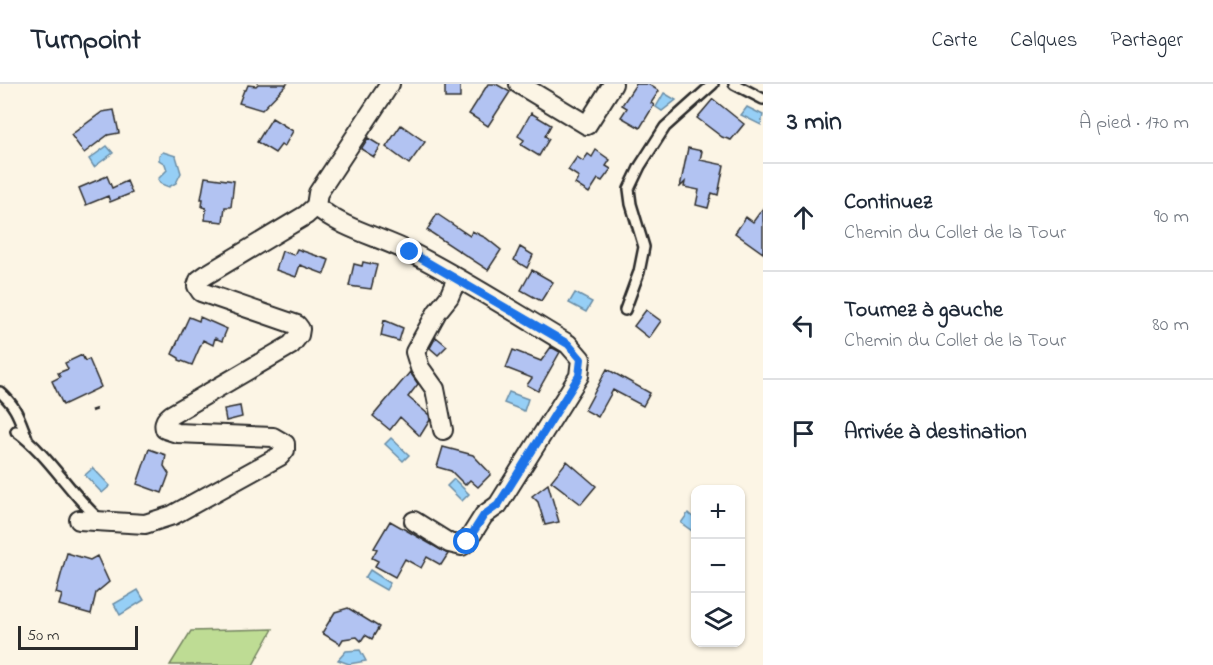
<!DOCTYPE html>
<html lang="fr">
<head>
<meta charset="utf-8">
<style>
	:root { --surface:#fff; --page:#f2f2f3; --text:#1f2937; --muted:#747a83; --line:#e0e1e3 }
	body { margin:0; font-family:"Indie Flower",sans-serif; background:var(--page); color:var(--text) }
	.controls { position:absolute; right:18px; bottom:18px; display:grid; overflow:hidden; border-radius:12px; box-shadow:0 2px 4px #0004 }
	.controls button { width:54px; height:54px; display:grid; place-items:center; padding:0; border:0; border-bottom:2px solid var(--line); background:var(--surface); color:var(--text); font:30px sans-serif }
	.scale { position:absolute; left:18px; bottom:15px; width:120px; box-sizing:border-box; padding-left:6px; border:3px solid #2b2b2b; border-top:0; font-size:16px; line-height:21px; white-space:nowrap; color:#2b2b2b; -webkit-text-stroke:4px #fcf5e5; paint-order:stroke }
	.stop { position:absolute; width:18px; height:18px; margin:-14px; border:4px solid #1a73e8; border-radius:50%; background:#fff }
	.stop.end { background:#1a73e8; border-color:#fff; box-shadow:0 2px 6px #0008 }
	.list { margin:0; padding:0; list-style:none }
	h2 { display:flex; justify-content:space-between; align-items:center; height:78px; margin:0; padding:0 24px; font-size:26px }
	h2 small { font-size:20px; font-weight:400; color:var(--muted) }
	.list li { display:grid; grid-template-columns:39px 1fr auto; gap:18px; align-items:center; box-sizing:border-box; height:108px; padding:0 24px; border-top:2px solid var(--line) }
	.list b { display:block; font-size:22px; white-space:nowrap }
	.list p { margin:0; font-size:20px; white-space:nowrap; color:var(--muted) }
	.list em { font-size:20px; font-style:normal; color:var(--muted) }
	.icon { flex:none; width:33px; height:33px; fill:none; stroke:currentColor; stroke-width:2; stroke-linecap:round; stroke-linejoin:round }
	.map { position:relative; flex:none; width:763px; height:581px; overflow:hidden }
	header { display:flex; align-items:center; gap:36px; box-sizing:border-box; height:84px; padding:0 30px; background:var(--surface); border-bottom:2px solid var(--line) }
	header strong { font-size:28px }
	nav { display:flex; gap:33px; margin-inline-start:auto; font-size:21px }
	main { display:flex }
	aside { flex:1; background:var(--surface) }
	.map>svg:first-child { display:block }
</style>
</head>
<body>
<header>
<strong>Turnpoint</strong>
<nav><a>Carte</a><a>Calques</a><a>Partager</a></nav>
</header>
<main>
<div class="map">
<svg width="763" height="581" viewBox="0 0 763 581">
	<rect width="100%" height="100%" fill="#fcf5e5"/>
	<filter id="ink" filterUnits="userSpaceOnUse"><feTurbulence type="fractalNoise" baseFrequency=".0167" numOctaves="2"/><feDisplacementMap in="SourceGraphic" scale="12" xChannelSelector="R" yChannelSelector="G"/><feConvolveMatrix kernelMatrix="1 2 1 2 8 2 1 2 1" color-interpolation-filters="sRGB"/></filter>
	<g filter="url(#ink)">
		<path fill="#bedc94" stroke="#748460" stroke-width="1.5" d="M273 545 253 581H170L191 547Z"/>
		<path fill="#96cff6" stroke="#6b8da5" stroke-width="1.5" d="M664 9 676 16 662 27 656 23Z
			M747 23 763 31 761 41 741 31Z
			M107 62 113 69 94 83 89 75Z
			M163 68 176 72 181 89 176 99 169 103 161 100 158 95 167 86 165 80 159 76V71Z
			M575 209 592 218 586 228 569 219Z
			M509 308 528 315 524 327 504 319Z
			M391 354 409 371 403 377 385 360Z
			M93 384 110 402 102 409 85 391Z
			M454 395 469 410 462 417 447 402Z
			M688 429 695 435V449L681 439Z
			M370 486 390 499 386 506 365 494Z
			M138 506 144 516 120 531 114 520Z
			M360 566 366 577 349 580 338 576 346 567Z"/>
		<path fill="#b2c3f2" stroke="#2b2b2b" stroke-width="1.5" d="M258 0H287L262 26 239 19 244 6H246L248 1 256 2Z
			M445 0H460V14H445Z
			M488 0H496L510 8 488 42 469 30Z
			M636 0H648L659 7 651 19 654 21 640 44 621 33 627 24 622 21Z
			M713 15 744 40 731 56 722 53 697 34Z
			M114 26 119 49 108 51 84 69 71 51 102 28Z
			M531 29 551 41 545 52 549 55 539 72 521 61 524 56 518 52Z
			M272 34 293 47 284 63 281 61 275 69 257 58Z
			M401 41 425 58 409 80 386 63Z
			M368 54 381 62 374 73 361 65Z
			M688 64 702 67 700 76 724 81 718 111 712 109 708 124 696 121 699 106 684 103 685 98 680 103Z
			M596 66 610 76 606 82 611 85 602 97 598 95 589 109 575 100 579 93 568 86 577 73 583 77 588 70 592 73Z
			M107 92 112 104 127 97 132 109 110 118 108 112 86 121 79 104Z
			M205 93 234 97 231 123H225L223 138 205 136 206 124 202 123 203 115H201Z
			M763 124V169L735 149 746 133 753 138Z
			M437 130 470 152 472 147 486 154 501 166 488 186 427 146Z
			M520 163 533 171 527 184 514 176Z
			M297 165 329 176 324 190 300 181 296 193 276 186 282 167 294 171Z
			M363 178 377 181 371 205 349 202 354 180 362 182Z
			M532 186 553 198 541 217 521 206Z
			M646 226 661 237 649 254 634 242Z
			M189 233 199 237 200 233 227 245 222 257 215 254 213 261 203 256 192 281 179 276V274L172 270Z
			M384 236 403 244 399 257 381 252Z
			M436 253 447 262 438 271 430 264Z
			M551 263 560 268 538 307 527 301 532 294 506 284 513 266 541 277Z
			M82 271 85 277 89 275 101 303 63 321 52 297 60 293 58 289 68 285 65 279Z
			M607 285 650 309 643 322 613 306 598 333 585 326Z
			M410 288 418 300 408 313 429 331 430 336 420 352 400 333 390 346 373 332Z
			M240 322 242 333 226 337 224 325Z
			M443 363 473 371 491 390 478 403 470 396 465 401 451 387 437 383Z
			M149 365 166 371 164 382 169 390 162 409 137 400Z
			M567 377 596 402 581 420 551 397Z
			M548 400 559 438 545 441 538 418 532 412Z
			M390 437 448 470 441 481 427 473 421 484 405 475 395 493 375 482 378 477 372 474 377 465 374 464Z
			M67 469 90 476 97 472 109 498 96 509 91 530 59 521 62 511 56 509Z
			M348 524 379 543 372 555 365 551 361 557 357 553 343 555 340 560 322 549 335 528Z"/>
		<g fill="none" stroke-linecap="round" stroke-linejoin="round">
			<defs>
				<path id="service" d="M734 0 763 15
					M625 226 639 188 644 163 631 120 629 105 640 82 665 43 713 0
					M0 308C17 323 19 334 27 354
					M16 347C48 370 69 408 99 435"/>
				<path id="minor" d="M390 0 318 109 316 122C342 145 381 153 412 169 465 196 516 229 568 260L581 275 579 292 498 421 484 431 467 458 462 462 449 459 414 437
					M519 0 587 41 613 0
					M443 346 435 305 420 284 415 268 437 228 449 213 457 194
					M79 436 145 440 173 431 280 372 285 366V360L273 353 177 349 165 345C163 338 166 335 171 331L291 261 299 251 300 245 297 241 201 208 197 202 199 196 206 191 306 131 316 122"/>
			</defs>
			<use href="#service" stroke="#2b2b2b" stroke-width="14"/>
			<use href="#minor" stroke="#2b2b2b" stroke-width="22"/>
			<path stroke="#2b2b2b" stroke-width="3" stroke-dasharray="6 4.5" stroke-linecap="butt" d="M91 327 100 324"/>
			<use href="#service" stroke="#fcf5e5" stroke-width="9"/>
			<use href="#minor" stroke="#fcf5e5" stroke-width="18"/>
		</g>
	</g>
	<g fill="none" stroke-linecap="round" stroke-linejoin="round" filter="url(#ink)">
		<path stroke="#1a73e8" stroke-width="8" d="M410 168 568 260 581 275 579 292 498 421 484 431 467 458"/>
	</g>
</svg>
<div class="controls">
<button>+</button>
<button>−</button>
<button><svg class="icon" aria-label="layers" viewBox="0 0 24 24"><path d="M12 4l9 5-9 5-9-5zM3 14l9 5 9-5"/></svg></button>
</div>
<div class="scale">50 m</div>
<div class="stop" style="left:467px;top:458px"></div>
<div class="stop end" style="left:410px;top:168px"></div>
</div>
<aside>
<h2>3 min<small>À pied · 170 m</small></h2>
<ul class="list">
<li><svg class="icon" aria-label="ahead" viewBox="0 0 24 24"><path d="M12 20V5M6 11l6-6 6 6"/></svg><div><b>Continuez</b><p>Chemin du Collet de la Tour</p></div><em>90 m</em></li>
<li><svg class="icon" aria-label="left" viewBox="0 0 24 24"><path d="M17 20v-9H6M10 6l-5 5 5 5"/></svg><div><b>Tournez à gauche</b><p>Chemin du Collet de la Tour</p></div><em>80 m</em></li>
<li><svg class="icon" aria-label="arrive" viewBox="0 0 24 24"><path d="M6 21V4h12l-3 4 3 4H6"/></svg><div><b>Arrivée à destination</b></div></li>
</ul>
</aside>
</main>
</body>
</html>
